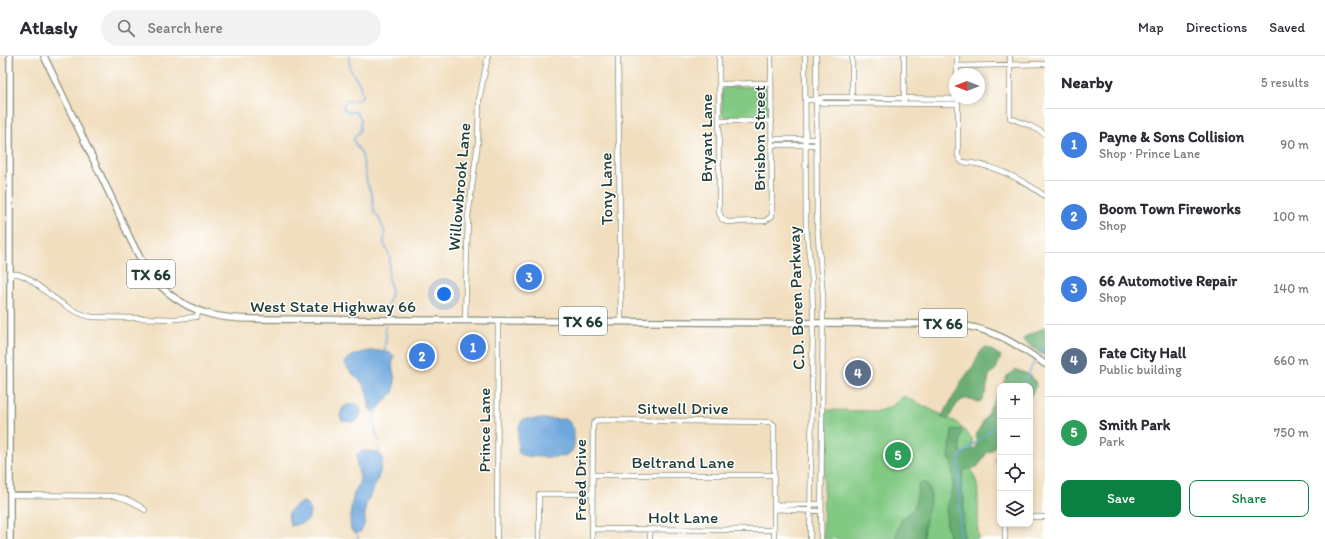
<!DOCTYPE html>
<html lang="en">
<head>
<meta charset="utf-8">
<style>
	:root { --surface:#fff; --page:#f2f2f3; --text:#2b2b33; --muted:#7c7c81; --line:#e1e1e2; --accent:#0b8043 }
	body { margin:0; font-family:Itim,sans-serif; background:var(--page); color:var(--text) }
	.controls { position:absolute; right:12px; bottom:12px; display:grid; overflow:hidden; border-radius:8px; box-shadow:0 2px 6px #0003 }
	.controls button { width:36px; height:36px; display:grid; place-items:center; padding:0; border:0; border-bottom:1px solid var(--line); background:var(--surface); color:var(--text); font:20px sans-serif }
	.compass { position:absolute; left:949px; top:12px; width:36px; height:36px; border-radius:50%; background:var(--surface); box-shadow:0 2px 6px #0003; rotate:270deg }
	.you { position:absolute; left:444px; top:238px; width:14px; height:14px; margin:-10px; border:3px solid #fff; border-radius:50%; background:#1a73e8; box-shadow:0 0 0 6px #1a73e833 }
	.badge { display:grid; place-items:center; width:26px; height:26px; border-radius:50%; background:var(--accent); color:#fff; font-size:13px; font-weight:700 }
	.pin { position:absolute; translate:-50% -50%; border:2px solid #fff; box-shadow:0 1px 4px #0006 }
	.list { margin:0; padding:0; list-style:none }
	h2 { display:flex; justify-content:space-between; align-items:center; height:52px; margin:0; padding:0 16px; font-size:17px }
	h2 small { font-size:13px; font-weight:400; color:var(--muted) }
	.list li { display:grid; grid-template-columns:26px 1fr auto; gap:12px; align-items:center; box-sizing:border-box; height:72px; padding:0 16px; border-top:1px solid var(--line) }
	.list b { display:block; font-size:15px; white-space:nowrap }
	.list p { margin:0; font-size:13px; white-space:nowrap; color:var(--muted) }
	.list em { font-size:13px; font-style:normal; color:var(--muted) }
	.actions { display:flex; gap:8px; padding:12px 16px }
	.actions a { flex:1; padding:9px 0; border:1px solid var(--accent); border-radius:8px; text-align:center; font-size:14px; color:var(--accent) }
	.actions .main { background:var(--accent); color:#fff }
	.icon { flex:none; width:22px; height:22px; fill:none; stroke:currentColor; stroke-width:2; stroke-linecap:round; stroke-linejoin:round }
	.map { position:relative; flex:none; width:1045px; height:483px; overflow:hidden }
	header { display:flex; align-items:center; gap:24px; box-sizing:border-box; height:56px; padding:0 20px; background:var(--surface); border-bottom:1px solid var(--line) }
	header strong { font-size:19px }
	nav { display:flex; gap:22px; margin-inline-start:auto; font-size:14px }
	.search { width:280px; height:36px; background:var(--page); display:flex; align-items:center; gap:10px; box-sizing:border-box; padding:0 14px; border-radius:22px; color:var(--muted); font-size:15px }
	main { display:flex }
	aside { flex:1; background:var(--surface) }
	.map>svg:first-child { display:block }
</style>
</head>
<body>
<header>
<strong>Atlasly</strong>
<div class="search"><svg class="icon" aria-label="search" viewBox="0 0 24 24"><circle cx="10" cy="10" r="6"/><path d="M15 15l6 6"/></svg>Search here</div>
<nav><a>Map</a><a>Directions</a><a>Saved</a></nav>
</header>
<main>
<div class="map">
<svg width="1045" height="483" viewBox="0 0 1045 483">
	<rect width="100%" height="100%" fill="#fff"/>
	<filter id="ink" filterUnits="userSpaceOnUse"><feTurbulence type="fractalNoise" baseFrequency=".025" numOctaves="2"/><feDisplacementMap in="SourceGraphic" scale="8" xChannelSelector="R" yChannelSelector="G"/><feConvolveMatrix kernelMatrix="1 2 1 2 8 2 1 2 1" color-interpolation-filters="sRGB"/></filter>
	<filter id="wash" filterUnits="userSpaceOnUse"><feTurbulence type="fractalNoise" baseFrequency=".012" numOctaves="4" result="noise"/><feDisplacementMap in="SourceGraphic" scale="16" xChannelSelector="R" yChannelSelector="G"/><feGaussianBlur stdDeviation="0.9" result="paint"/><feColorMatrix in="noise" values="0 0 0 0 0 0 0 0 0 0 0 0 0 0 0 0 0 1.4 0 .05"/><feComposite in="paint" operator="in"/></filter>
	<g filter="url(#wash)">
		<rect width="100%" height="100%" fill="#f1debe"/>
		<path fill="#82c984" stroke="#50835c" d="M724 31H766L768 34V60L765 62 724 61 722 59V34Z
			M904 340 956 366 972 382V416L976 424 978 435V483H823L825 354 879 355 892 350Z"/>
		<path fill="#69ad72" stroke="#447553" d="M1045 271V300C1042 299 1025 286 1023 284L1025 281Z
			M986 291 1001 300 996 313 989 320 986 336 981 345 978 346C960 336 955 351 948 364L942 361 943 358C950 347 956 336 962 325 966 319 970 314 974 309 977 303 979 295 986 291Z
			M1015 314C1022 315 1036 320 1036 329 1036 333 1031 337 1030 341V330H1002L1007 320Z
			M1000 334V385L997 387 991 395 987 396 982 405 977 411 964 414C962 422 959 434 964 441L963 483H948L949 478 947 472 946 454 947 448 953 430 952 408 949 402 952 374 962 373C962 381 958 390 961 397L964 398 975 393C978 388 975 383 977 377Z
			M922 426 925 427 929 432 931 441 924 472 923 483H895L901 464 914 452 915 449 919 429Z"/>
		<path fill="#6ca6dc" stroke="#467288" d="M370 295C378 295 388 294 394 300L392 311 395 323 394 333 393 337 383 347 378 353 374 356 370 354C368 346 368 333 362 327 356 320 348 316 345 307 351 298 359 297 370 295Z
			M357 348 360 351 361 356 358 364 354 366 342 365 340 360 342 353 347 349Z
			M524 363H565C573 367 574 373 574 381 574 386 575 392 571 396 565 404 532 401 522 399L518 396C519 387 515 369 524 363Z
			M360 395C365 395 377 395 381 399 387 407 371 438 367 446 362 456 369 466 360 476L355 477 351 474C349 467 351 445 354 438 356 433 359 429 360 423 359 413 355 409 357 398Z
			M303 446 308 448 310 454 309 463 305 466 291 470C285 455 290 453 303 446Z"/>
		<g fill="none" stroke-linecap="round" stroke-linejoin="round">
			<path stroke="#6ca6dc" stroke-width="1.5" d="M349 0 350 13 360 29 362 40 359 44 345 45 343 52 348 56H356L361 63 360 75 354 82 355 88 362 98 367 127 372 138 374 156 379 162 385 177 384 187 390 201 388 224C395 234 388 247 385 258
				M384 297 386 282 385 270
				M1023 330 1032 310 1045 290
				M376 354 373 367 379 385
				M378 400 379 393
				M357 475 358 483
				M959 483 960 480 959 401 1000 366"/>
		</g>
	</g>
	<g filter="url(#ink)">
		<g fill="none" stroke-linecap="round" stroke-linejoin="round">
			<defs>
				<path id="minor" d="M618 0 621 265
					M719 0V156L722 163 727 166 765 165 772 160 771 0
					M805 0 806 170 812 224 813 257 810 483
					M816 0 817 168 823 240 821 483
					M852 0V44
					M904 0V44
					M957 0V18
					M1010 0V62L1031 70 1045 78
					M957 10 1045 8
					M719 28 771 27
					M958 42V100L962 106C993 108 1020 122 1045 140
					M805 44H816L824 41 958 43
					M816 44 823 47 958 48
					M719 65H772
					M772 83H817
					M772 89H817
					M9 218H18L26 221C47 235 67 256 92 261L175 263 196 261 199 255
					M465 265 468 161 478 86 479 44 488 0
					M999 405 1000 409
					M593 419H774
					M10 439 115 440C126 442 136 447 145 454
					M774 449 821 448
					M774 453 821 455
					M1030 461H1045
					M1005 468V483
					M592 473 774 474
					M497 483 498 265
					M539 483V438H592
					M592 483 593 370 594 366 597 364 770 366 774 369V483
					M650 483V474"/>
				<path id="major" d="M44 0C67 48 90 97 113 145 127 175 141 214 167 236 194 258 220 263 254 263L951 268C990 271 1014 286 1045 308
					M10 483V0"/>
			</defs>
			<use href="#minor" stroke="#888e79" stroke-width="6"/>
			<use href="#major" stroke="#888e79" stroke-width="8"/>
			<use href="#minor" stroke="#fff" stroke-width="4.5"/>
			<use href="#major" stroke="#fff" stroke-width="5.5"/>
		</g>
	</g>
	<g text-anchor="middle" stroke-width="3" stroke-linejoin="round" paint-order="stroke">
		<g fill="#fff" stroke="#627771" stroke-width="1">
			<rect x="127" y="204" width="48" height="28" rx="3"/>
			<rect x="559" y="251" width="48" height="28" rx="3"/>
			<rect x="919" y="253" width="48" height="28" rx="3"/>
		</g>
		<g font-size="16" font-weight="bold" fill="#1f3d34">
			<text x="151" y="224">TX 66</text>
			<text x="583" y="271">TX 66</text>
			<text x="943" y="273">TX 66</text>
		</g>
		<g font-size="17" fill="#1f3d34" stroke="#fff">
			<text transform="translate(706 82) rotate(-90)" y="6">Bryant Lane</text>
			<text transform="translate(759 82) rotate(-90)" y="6">Brisbon Street</text>
			<text transform="translate(459 131) rotate(-85)" y="6">Willowbrook Lane</text>
			<text transform="translate(606 133) rotate(-91)" y="6">Tony Lane</text>
			<text transform="translate(796 242) rotate(-92)" y="6">C.D. Boren Parkway</text>
			<text x="333" y="256">West State Highway 66</text>
			<text x="683" y="358">Sitwell Drive</text>
			<text transform="translate(484 374) rotate(-90)" y="6">Prince Lane</text>
			<text x="683" y="412">Beltrand Lane</text>
			<text transform="translate(580 424) rotate(-90)" y="6">Freed Drive</text>
			<text x="683" y="467">Holt Lane</text>
		</g>
	</g>
</svg>
<div class="controls">
<button>+</button>
<button>−</button>
<button><svg class="icon" aria-label="locate" viewBox="0 0 24 24"><circle cx="12" cy="12" r="6"/><path d="M12 2v4M12 18v4M2 12h4M18 12h4"/></svg></button>
<button><svg class="icon" aria-label="layers" viewBox="0 0 24 24"><path d="M12 4l9 5-9 5-9-5zM3 14l9 5 9-5"/></svg></button>
</div>
<svg class="compass" viewBox="-18 -18 36 36"><path d="M0-13l5 13h-10z" fill="#e53935"/><path d="M0 13l5-13h-10z" fill="#7c7c81"/></svg>
<div class="you"></div>
<div class="pin badge" style="left:473px;top:291px;background:#3f7fe0">1</div>
<div class="pin badge" style="left:422px;top:300px;background:#3f7fe0">2</div>
<div class="pin badge" style="left:529px;top:221px;background:#3f7fe0">3</div>
<div class="pin badge" style="left:858px;top:317px;background:#5c6f8a">4</div>
<div class="pin badge" style="left:898px;top:399px;background:#2e9e5b">5</div>
</div>
<aside>
<h2>Nearby<small>5 results</small></h2>
<ul class="list">
<li><span class="badge" style="background:#3f7fe0">1</span><div><b>Payne &amp; Sons Collision</b><p>Shop · Prince Lane</p></div><em>90 m</em></li>
<li><span class="badge" style="background:#3f7fe0">2</span><div><b>Boom Town Fireworks</b><p>Shop</p></div><em>100 m</em></li>
<li><span class="badge" style="background:#3f7fe0">3</span><div><b>66 Automotive Repair</b><p>Shop</p></div><em>140 m</em></li>
<li><span class="badge" style="background:#5c6f8a">4</span><div><b>Fate City Hall</b><p>Public building</p></div><em>660 m</em></li>
<li><span class="badge" style="background:#2e9e5b">5</span><div><b>Smith Park</b><p>Park</p></div><em>750 m</em></li>
</ul>
<div class="actions"><a class="main">Save</a><a>Share</a></div>
</aside>
</main>
</body>
</html>
